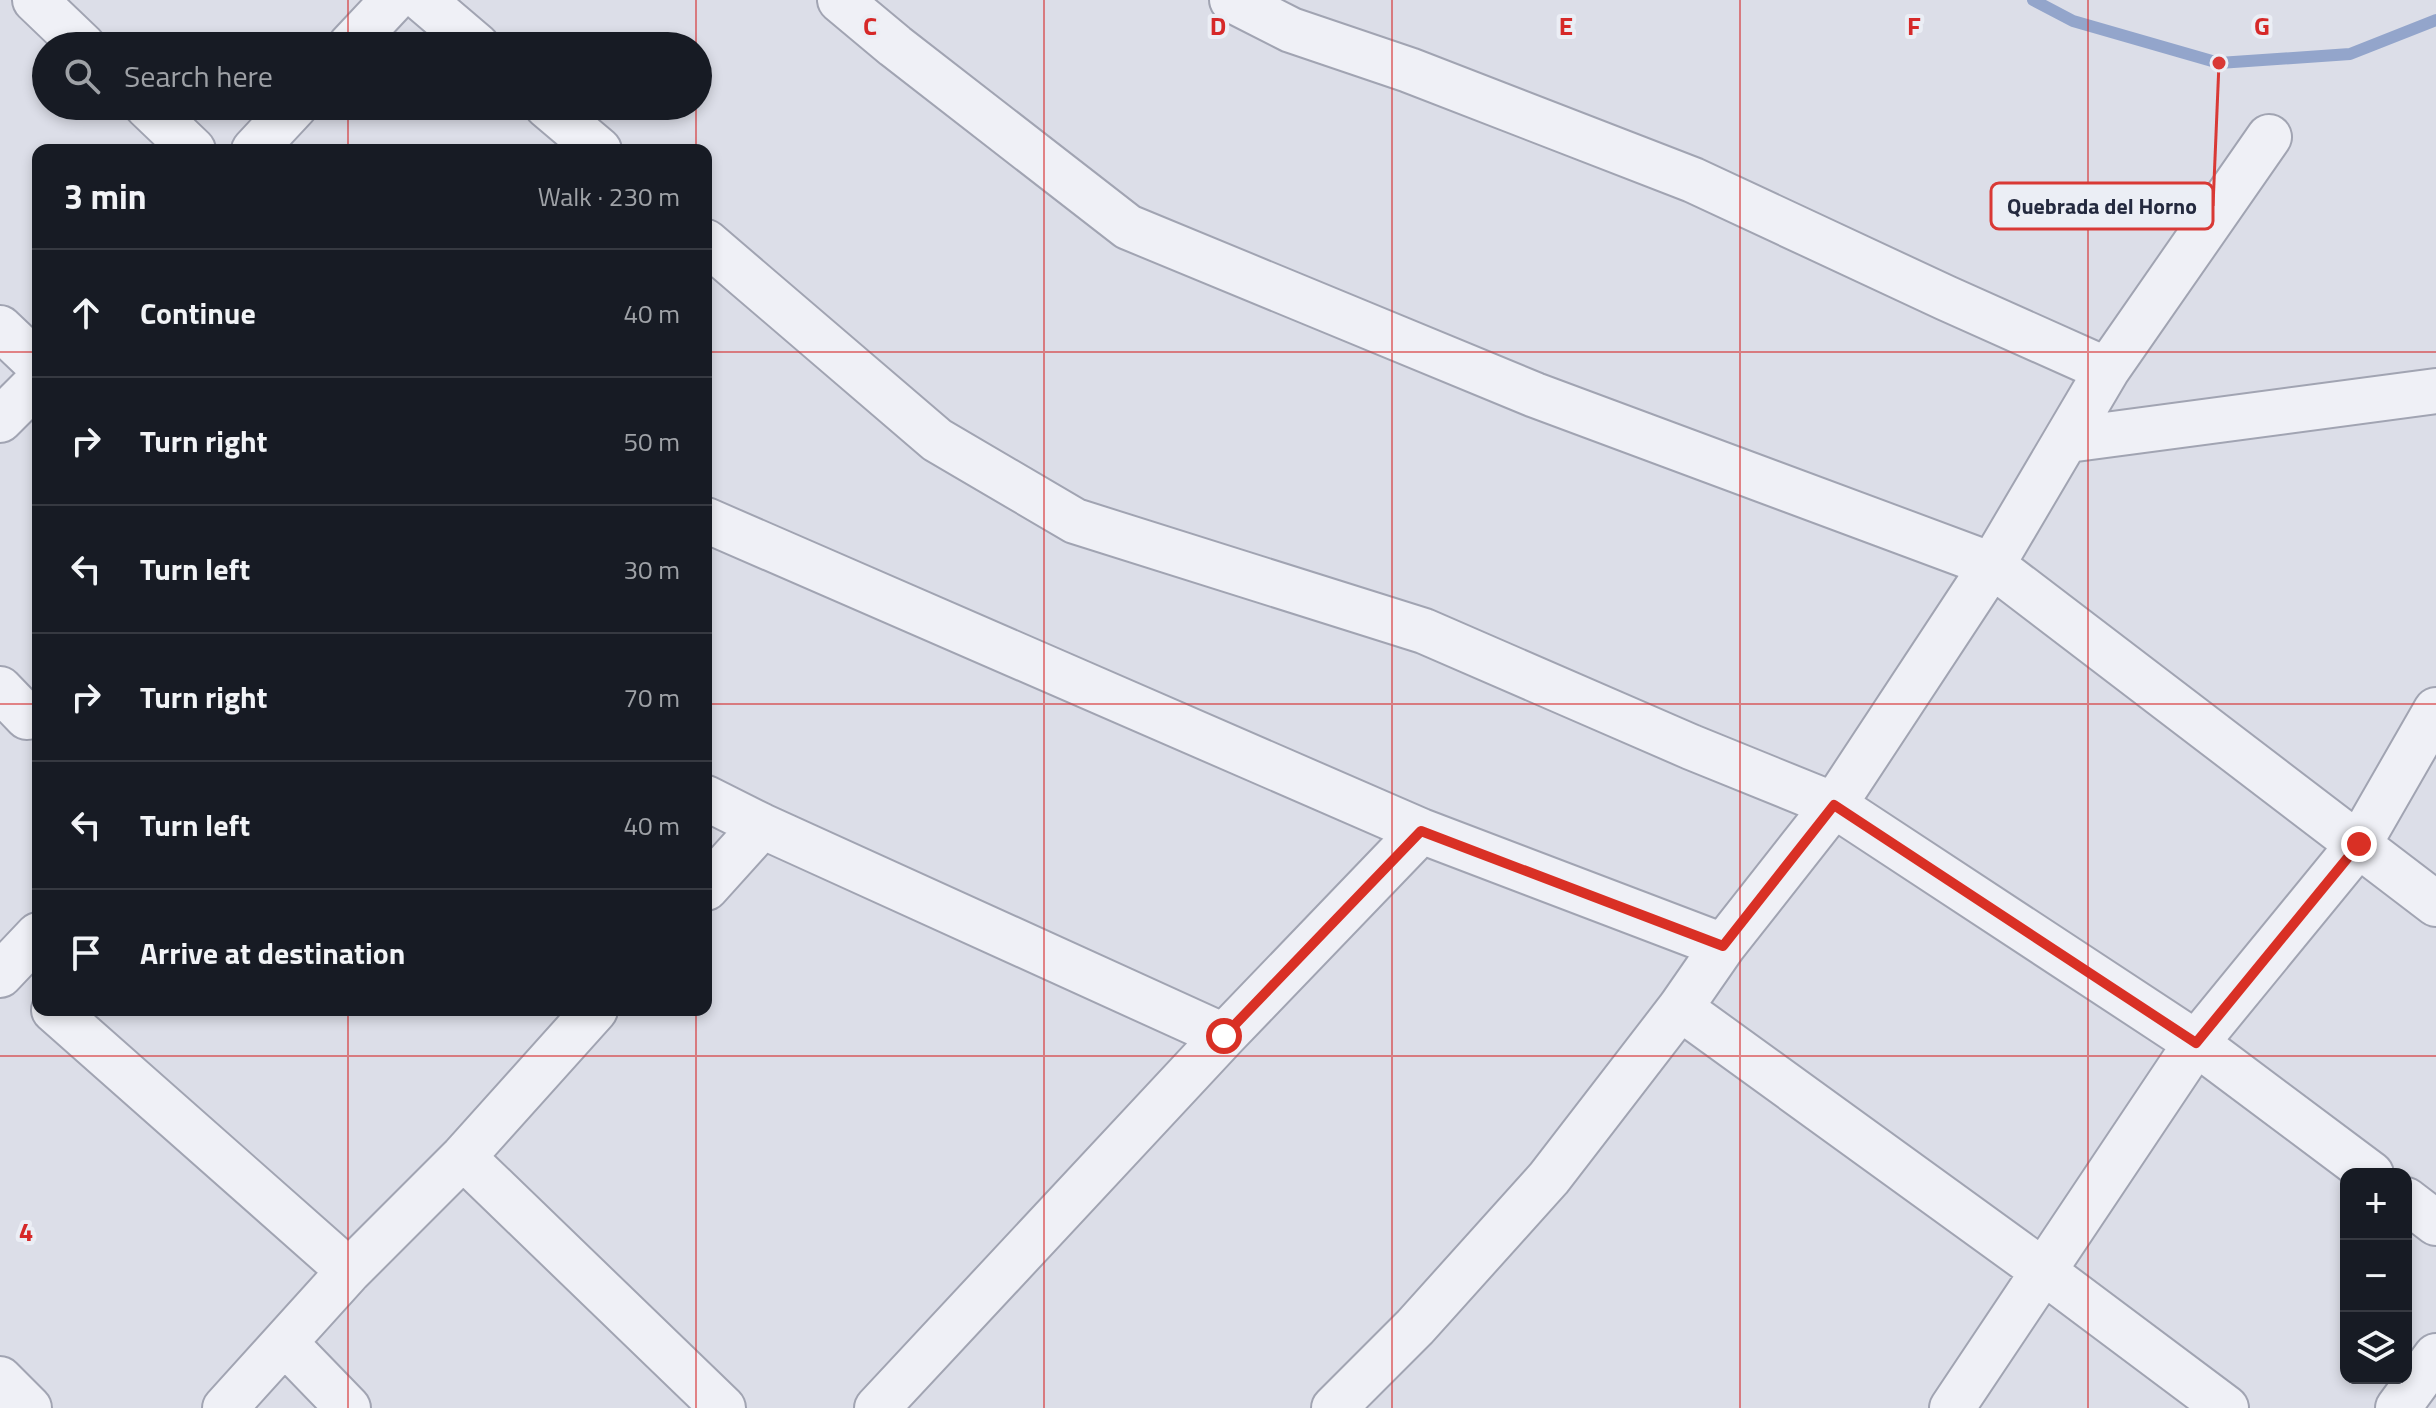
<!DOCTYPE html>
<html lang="en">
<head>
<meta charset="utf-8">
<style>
	:root { --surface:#171b24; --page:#20242c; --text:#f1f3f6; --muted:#9ea1a6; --line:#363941 }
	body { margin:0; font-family:"Titillium Web",sans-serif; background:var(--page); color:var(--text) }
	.controls { position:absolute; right:24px; bottom:24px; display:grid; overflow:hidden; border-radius:16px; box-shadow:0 4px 12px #0003 }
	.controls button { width:72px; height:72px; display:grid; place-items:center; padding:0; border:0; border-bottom:2px solid var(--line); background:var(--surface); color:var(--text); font:40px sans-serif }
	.stop { position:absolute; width:24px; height:24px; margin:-18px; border:6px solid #d93025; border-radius:50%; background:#fff }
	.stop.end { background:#d93025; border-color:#fff; box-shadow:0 2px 8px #0008 }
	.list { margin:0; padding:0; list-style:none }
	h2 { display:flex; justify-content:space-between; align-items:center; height:104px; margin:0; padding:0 32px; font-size:34px }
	h2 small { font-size:26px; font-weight:400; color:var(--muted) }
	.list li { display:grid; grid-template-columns:52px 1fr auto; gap:24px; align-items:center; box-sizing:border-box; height:128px; padding:0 32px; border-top:2px solid var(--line) }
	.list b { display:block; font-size:30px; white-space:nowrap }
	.list em { font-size:26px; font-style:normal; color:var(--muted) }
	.icon { flex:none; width:44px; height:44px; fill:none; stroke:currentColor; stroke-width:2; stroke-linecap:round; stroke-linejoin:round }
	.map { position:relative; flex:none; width:2436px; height:1408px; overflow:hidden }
	.search { position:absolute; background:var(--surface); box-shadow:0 4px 12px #0003; left:32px; top:32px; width:680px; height:88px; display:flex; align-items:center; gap:20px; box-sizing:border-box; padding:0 28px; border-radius:44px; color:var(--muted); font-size:30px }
	.panel { position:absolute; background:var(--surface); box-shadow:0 4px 12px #0003; left:32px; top:144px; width:680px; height:872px; border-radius:16px }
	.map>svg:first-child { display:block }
</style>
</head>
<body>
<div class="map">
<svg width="2436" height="1408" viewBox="0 0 2436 1408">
	<rect width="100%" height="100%" fill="#dcdee8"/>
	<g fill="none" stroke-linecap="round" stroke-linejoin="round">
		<path stroke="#93a5cb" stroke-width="12" d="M2033 0 2073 21 2219 63 2350 54 2436 20"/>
		<defs>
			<path id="street" d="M35 0 83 46
				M423 0 477 46
				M840 0 895 46 1128 227 1535 395 1992 565 2436 904
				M1232 0 1291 30 1409 70 1693 180 1946 298 2107 370 2269 137
				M350 46 393 0
				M147 106 193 150
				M547 106 599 150
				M254 150 295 106
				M706 242 937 440 1075 521 1424 631 1691 747 1834 805 2196 1043 2371 1174
				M0 328 38 364
				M0 420 38 382
				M2068 440 2436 391
				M706 520 1421 831 1723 946
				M0 689 27 717
				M706 798 762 826 1224 1036
				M706 888 762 826
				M0 975 38 935
				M1680 1008 2043 1271 2226 1408
				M54 1010 349 1271
				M463 1157 723 1408
				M2406 1200 2436 1223
				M285 1343 348 1408
				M0 1379 29 1408
				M225 1408 349 1271 463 1157 595 1010
				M877 1408 1224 1036 1421 831
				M1334 1408 1415 1327 1549 1178 1680 1008 1723 946 1834 805 1992 565 2107 370
				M1952 1408 2196 1043 2359 844 2436 710
				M2398 1408 2436 1356"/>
		</defs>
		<use href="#street" stroke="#a1a4b2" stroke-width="48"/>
		<use href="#street" stroke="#eff0f6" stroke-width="44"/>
	</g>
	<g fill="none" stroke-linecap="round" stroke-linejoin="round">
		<path stroke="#d93025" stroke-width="10" d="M1224 1036 1421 831 1723 946 1834 805 2196 1043 2359 844"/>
	</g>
	<path fill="none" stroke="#d62828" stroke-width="2" stroke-opacity="0.55" d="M348 0V46M696 0V46M1044 0V1408M1392 0V1408M1740 0V1408M2088 0V1408M348 106V150M696 106V150M0 352H38M706 352H2436M0 704H38M706 704H2436M348 1010V1408M696 1010V1408M0 1056H2436"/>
	<g font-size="26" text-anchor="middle" font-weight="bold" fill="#d62828" stroke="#ebeef5" stroke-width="8" stroke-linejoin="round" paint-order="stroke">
		<text x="870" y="35">C</text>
		<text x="1218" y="35">D</text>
		<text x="1566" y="35">E</text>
		<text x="1914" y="35">F</text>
		<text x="2262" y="35">G</text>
		<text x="26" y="1241">4</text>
	</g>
	<path fill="none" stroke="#d93935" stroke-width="3" d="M2219 63L2213 206"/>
	<circle fill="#d93935" stroke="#ebeef5" stroke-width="3" cx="2219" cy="63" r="8"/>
	<rect fill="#ebeef5" stroke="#d93935" stroke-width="3" x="1991" y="183" width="222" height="46" rx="8"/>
	<g font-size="22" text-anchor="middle" font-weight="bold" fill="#242a3f">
		<text x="2102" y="214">Quebrada del Horno</text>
	</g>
</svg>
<div class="controls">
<button>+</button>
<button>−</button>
<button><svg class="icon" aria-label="layers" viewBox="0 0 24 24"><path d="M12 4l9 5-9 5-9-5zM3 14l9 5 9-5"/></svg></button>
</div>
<div class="stop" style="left:1224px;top:1036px"></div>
<div class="stop end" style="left:2359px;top:844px"></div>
<div class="search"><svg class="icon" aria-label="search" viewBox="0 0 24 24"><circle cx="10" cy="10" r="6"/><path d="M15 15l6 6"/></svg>Search here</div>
<section class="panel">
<h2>3 min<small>Walk · 230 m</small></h2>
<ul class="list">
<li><svg class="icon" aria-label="ahead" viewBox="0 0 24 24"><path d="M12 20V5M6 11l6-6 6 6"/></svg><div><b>Continue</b></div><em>40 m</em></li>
<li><svg class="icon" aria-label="right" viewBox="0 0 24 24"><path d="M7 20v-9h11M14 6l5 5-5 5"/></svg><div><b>Turn right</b></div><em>50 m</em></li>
<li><svg class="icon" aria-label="left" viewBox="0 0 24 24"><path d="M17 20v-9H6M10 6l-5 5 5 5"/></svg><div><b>Turn left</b></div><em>30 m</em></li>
<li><svg class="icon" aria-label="right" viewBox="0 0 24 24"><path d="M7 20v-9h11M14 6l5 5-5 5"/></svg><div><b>Turn right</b></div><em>70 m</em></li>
<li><svg class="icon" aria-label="left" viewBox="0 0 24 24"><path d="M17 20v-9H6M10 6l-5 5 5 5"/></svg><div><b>Turn left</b></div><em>40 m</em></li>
<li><svg class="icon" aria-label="arrive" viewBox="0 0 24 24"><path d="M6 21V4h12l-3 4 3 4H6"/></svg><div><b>Arrive at destination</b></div></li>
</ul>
</section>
</div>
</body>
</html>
